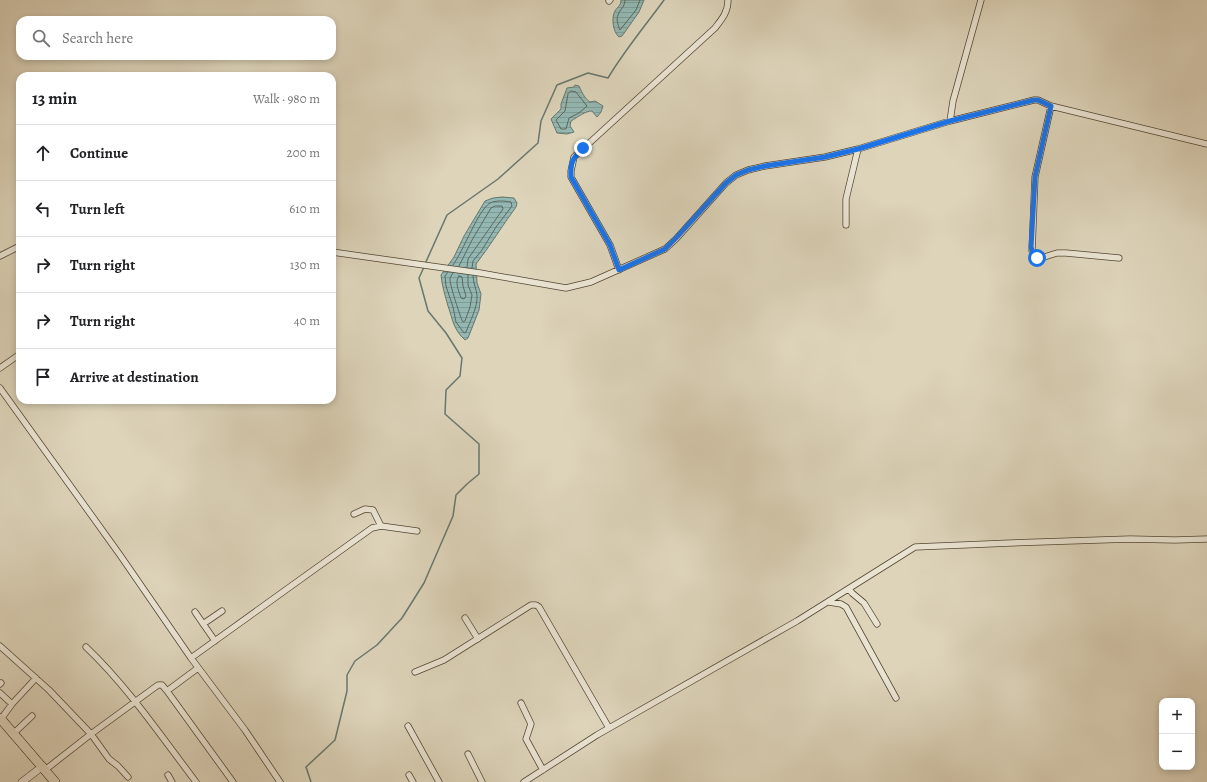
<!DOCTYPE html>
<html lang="en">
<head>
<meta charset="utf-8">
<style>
	:root { --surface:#fff; --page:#f6f6f6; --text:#202124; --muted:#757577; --line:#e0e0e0 }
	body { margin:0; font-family:Alegreya,serif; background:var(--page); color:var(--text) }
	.controls { position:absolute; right:12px; bottom:12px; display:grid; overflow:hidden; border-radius:8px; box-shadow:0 2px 6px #0003 }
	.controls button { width:36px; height:36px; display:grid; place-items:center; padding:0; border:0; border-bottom:1px solid var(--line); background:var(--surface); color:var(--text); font:20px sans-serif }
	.stop { position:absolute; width:12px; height:12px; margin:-9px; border:3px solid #1a73e8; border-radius:50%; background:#fff }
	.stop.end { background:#1a73e8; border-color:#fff; box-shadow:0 1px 4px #0008 }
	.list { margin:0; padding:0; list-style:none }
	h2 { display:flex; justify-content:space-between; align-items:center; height:52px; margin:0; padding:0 16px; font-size:17px }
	h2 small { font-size:13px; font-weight:400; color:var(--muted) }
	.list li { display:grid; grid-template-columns:26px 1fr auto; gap:12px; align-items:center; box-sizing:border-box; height:56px; padding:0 16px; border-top:1px solid var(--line) }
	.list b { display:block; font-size:15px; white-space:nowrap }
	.list em { font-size:13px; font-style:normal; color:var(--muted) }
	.icon { flex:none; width:22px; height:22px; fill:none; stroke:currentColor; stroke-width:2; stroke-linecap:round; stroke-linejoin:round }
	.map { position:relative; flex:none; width:1207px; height:782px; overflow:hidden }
	.search { position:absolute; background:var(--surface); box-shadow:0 2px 6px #0003; left:16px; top:16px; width:320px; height:44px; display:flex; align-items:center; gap:10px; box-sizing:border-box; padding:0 14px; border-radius:12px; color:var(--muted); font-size:15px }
	.panel { position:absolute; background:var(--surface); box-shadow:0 2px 6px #0003; left:16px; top:72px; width:320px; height:332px; border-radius:12px }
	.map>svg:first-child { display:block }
</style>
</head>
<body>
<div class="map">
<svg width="1207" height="782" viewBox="0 0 1207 782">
	<defs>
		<pattern id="water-rules" width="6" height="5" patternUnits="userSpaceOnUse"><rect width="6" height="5" fill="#93b8b3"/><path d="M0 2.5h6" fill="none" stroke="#7f9d98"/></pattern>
	</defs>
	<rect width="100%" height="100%" fill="#ddd4ba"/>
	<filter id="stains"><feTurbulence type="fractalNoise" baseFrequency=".005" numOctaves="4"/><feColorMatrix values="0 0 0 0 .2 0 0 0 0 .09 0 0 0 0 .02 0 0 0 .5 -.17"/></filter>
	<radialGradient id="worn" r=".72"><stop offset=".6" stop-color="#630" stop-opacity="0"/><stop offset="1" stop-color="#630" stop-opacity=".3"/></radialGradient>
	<path fill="url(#water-rules)" stroke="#67776e" d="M621 0H644L639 12 622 36 619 37C613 32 611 18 615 11 617 7 621 6 621 0Z
		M575 85 579 86C582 92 584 98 590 102L595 101 603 106 601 112 597 117 592 111C585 111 578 117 571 121L570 126 574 132 567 134 557 133 551 119 561 109V104L567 88 574 87Z
		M502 197 514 198 517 203 516 207C502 226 490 246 476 264L477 283 481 294 479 310 468 338 465 340C453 329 453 320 448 306 445 295 442 286 441 275L454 257 464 236 485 201 493 198Z"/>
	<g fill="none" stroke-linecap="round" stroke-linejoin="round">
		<path stroke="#5c675c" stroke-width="1" d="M625 0C625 7 620 9 618 15 616 19 618 24 619 28L620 30 636 10 640 0
			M571 91 576 92 587 106 579 113 569 118 566 129H561L556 120 565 111 568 94Z
			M453 265C463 252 478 210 490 203 496 200 505 201 511 202L512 206 496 227 482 250 473 261 472 268
			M459 266 472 240 491 208 495 206H502L503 209 468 259 467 267
			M448 272 445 276 446 286 453 307 456 322 464 333 466 332C470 321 478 307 477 295 476 288 473 282 473 276
			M453 273C452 275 450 277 450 279 449 282 461 320 463 322L465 321 470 307 472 295 468 285V275
			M459 276 462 277 463 286 466 296 464 299 461 298C459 291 454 282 459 276Z"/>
		<path stroke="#67776e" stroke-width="1.5" d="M425 264 447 215 498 179 538 143 541 121 557 85 588 73 608 78C624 51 645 26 664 0
			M311 782 306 767 335 740 347 691V675L355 661 377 645 402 618 424 583 453 516 456 495 467 484 479 474V444L445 414 446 390 460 376 462 358 446 333 428 311 419 278 424 267"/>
		<defs>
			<path id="minor" d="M609 1 610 0
				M1051 106 1035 177 1032 251 1035 256 1041 258 1057 253H1066L1119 258
				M950 121 953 101 981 0
				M846 225V199L858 149
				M332 252 480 273 566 288 591 282 665 249 676 239 726 183 736 175 748 170 765 166 825 157 858 149 950 121 1034 100H1038L1051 106 1207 144
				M0 256 20 246
				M619 270 610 245 571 177V171L574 157 715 28C722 19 728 12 728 0
				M0 368 20 354
				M0 388 120 555 191 658
				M354 514 365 509 373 510 381 526
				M849 589 852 593 864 603 877 624
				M829 602 841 604 846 607 896 698
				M195 612 215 641
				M465 618 478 639
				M203 624 222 611
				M0 646 49 690 91 734 109 759 118 766 128 777
				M86 647C128 687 161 736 196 782
				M415 672 444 660 531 605H536L539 607 609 728
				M0 684 1 683
				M167 691 233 782
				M0 693 12 704
				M521 703 531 724 526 739 543 770
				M1 719 12 704 36 678
				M408 726 439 782
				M14 733 32 716
				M468 754 482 782
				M45 770 91 734 158 685H162L167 691 198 668
				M168 775 172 782
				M409 775 413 782
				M280 782 245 730 191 658 372 528 381 526 417 531
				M524 782 597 735 797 621 915 547 1011 543 1130 539 1175 540 1207 539"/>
			<path id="tertiary" d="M22 782 43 766"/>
			<path id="trunk" d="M0 718 55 782"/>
		</defs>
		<use href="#minor" stroke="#534633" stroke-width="7"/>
		<use href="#tertiary" stroke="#534633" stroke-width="8"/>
		<use href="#trunk" stroke="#251606" stroke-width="10"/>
		<use href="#minor" stroke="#e9e3d2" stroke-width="5.5"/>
		<use href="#tertiary" stroke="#e9e3d2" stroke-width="7"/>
		<use href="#trunk" stroke="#ddd4ba" stroke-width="9"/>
	</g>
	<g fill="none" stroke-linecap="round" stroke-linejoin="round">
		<path stroke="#1a73e8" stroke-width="5" d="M583 148C573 158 570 162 571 177L610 245 619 270 665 249 676 238 726 183 736 175 748 170 765 166 825 157 858 149 950 121 1034 100H1038L1051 106 1035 177 1031 247 1033 254 1037 258"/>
	</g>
	<rect width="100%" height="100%" filter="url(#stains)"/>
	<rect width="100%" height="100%" fill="url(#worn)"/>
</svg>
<div class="controls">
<button>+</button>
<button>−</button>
</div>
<div class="stop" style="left:1037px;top:258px"></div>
<div class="stop end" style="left:583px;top:148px"></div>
<div class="search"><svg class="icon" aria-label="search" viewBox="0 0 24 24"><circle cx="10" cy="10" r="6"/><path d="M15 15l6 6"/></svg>Search here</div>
<section class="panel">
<h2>13 min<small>Walk · 980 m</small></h2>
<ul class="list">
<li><svg class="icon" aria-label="ahead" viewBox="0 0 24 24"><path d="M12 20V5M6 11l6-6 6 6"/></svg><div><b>Continue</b></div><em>200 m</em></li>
<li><svg class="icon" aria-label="left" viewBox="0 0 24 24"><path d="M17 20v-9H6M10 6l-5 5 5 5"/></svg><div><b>Turn left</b></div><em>610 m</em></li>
<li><svg class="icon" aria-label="right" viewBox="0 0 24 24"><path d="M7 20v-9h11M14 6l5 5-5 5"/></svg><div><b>Turn right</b></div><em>130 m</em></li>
<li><svg class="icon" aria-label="right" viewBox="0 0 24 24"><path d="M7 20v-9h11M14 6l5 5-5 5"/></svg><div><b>Turn right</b></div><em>40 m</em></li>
<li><svg class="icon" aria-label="arrive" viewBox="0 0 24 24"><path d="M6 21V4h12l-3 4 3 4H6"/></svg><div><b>Arrive at destination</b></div></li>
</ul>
</section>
</div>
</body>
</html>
